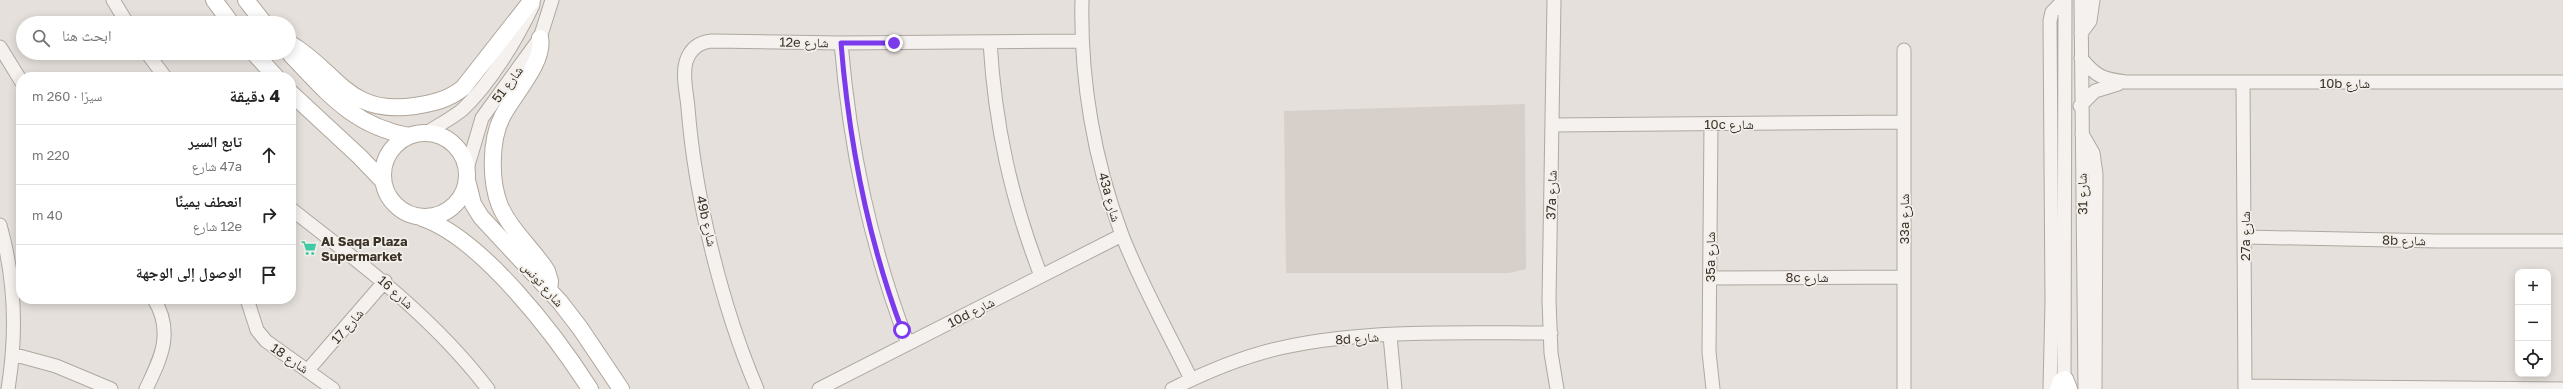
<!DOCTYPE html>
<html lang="ar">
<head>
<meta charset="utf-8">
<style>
	:root { --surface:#fff; --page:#f2f2f2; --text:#222; --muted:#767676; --line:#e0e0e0 }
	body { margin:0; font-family:"Golos Text","Noto Naskh Arabic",sans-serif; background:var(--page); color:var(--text); direction:rtl }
	.controls { position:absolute; right:12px; bottom:12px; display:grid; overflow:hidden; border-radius:8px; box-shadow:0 2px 10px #0003 }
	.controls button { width:36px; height:36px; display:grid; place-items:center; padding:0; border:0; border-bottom:1px solid var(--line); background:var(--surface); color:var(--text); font:20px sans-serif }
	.stop { position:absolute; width:12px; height:12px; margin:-9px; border:3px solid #7c3aed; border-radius:50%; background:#fff }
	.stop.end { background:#7c3aed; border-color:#fff; box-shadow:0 1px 4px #0008 }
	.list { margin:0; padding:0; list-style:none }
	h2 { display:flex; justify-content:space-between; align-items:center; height:52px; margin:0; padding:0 16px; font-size:17px }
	h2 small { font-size:13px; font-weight:400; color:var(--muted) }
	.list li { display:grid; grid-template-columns:26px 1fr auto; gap:12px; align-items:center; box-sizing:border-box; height:60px; padding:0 16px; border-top:1px solid var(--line) }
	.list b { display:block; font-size:15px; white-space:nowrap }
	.list p { margin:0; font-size:13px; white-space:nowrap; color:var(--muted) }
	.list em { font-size:13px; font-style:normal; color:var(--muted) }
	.icon { flex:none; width:22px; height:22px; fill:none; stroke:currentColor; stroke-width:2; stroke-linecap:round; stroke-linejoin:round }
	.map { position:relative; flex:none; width:2563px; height:389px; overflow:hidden; direction:ltr }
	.search { position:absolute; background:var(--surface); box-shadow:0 2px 10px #0003; left:16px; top:16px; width:280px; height:44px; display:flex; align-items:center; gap:10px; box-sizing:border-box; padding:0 14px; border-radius:22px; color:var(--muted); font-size:15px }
	.panel { position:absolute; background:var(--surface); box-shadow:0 2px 10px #0003; left:16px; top:72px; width:280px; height:232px; border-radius:16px; direction:rtl }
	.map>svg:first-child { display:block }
</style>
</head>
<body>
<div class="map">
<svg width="2563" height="389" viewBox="0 0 2563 389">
	<rect width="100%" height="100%" fill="#e5e0db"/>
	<path fill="#d7d0ca" d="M1525 104 1526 269 1509 273H1286L1284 111Z"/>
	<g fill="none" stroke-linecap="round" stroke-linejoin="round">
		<defs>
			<path id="minor" d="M113 0 127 23
				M1082 0C1080 78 1094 161 1122 235 1141 284 1168 332 1191 379
				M1554 0 1549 300 1551 353 1557 389
				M2081 0 2085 389
				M2081 33 2090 21 2093 0
				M990 42C995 126 1011 198 1041 276
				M841 43C850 149 870 244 908 344
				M0 47 21 81
				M1904 50V389
				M147 53 165 77
				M2081 58C2096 77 2103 79 2126 82H2563
				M2243 83 2245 389
				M2080 106 2095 91 2118 84
				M1711 124 1709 352 1713 389
				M1553 125 1904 122
				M428 132C439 125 452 118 462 110 490 84 517 39 533 5
				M2082 134 2093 153 2096 174 2095 389
				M467 169 482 118 540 38 552 0
				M291 209C362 264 433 317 488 389
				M0 225C15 278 17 334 8 389
				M2245 237 2438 241H2563
				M1710 278 1904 277
				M247 299 257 330 266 341 333 389
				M1390 336 1395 389
				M12 354 56 366 111 389
				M308 370 385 281
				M2245 386 2563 389
				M2064 388 2065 0
				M146 389C161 358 174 332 154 299
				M757 389C722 307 695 197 688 108 687 94 682 76 686 62 690 49 699 42 712 41L841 43 1081 41
				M819 389 1122 235
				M1172 389C1208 371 1246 355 1285 347 1368 329 1465 333 1551 333
				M2050 389 2052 301 2050 21 2052 12 2064 0"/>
			<path id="major" d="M214 0 231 23
				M246 0 264 23
				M540 38C545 62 513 95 502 117 490 141 490 181 500 206 511 231 533 249 547 271L550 281 549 291
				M289 43C338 71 346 116 415 106 433 103 448 100 463 88L532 0
				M254 53 276 77
				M291 55C328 93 353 126 409 136
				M291 93 360 157 383 181
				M383 175a42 42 0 1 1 84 0a42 42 0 1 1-84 0Z
				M467 180 473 204 481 217 560 302 580 328 621 389
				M422 218C482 238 556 336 590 389
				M2058 389 2061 381 2065 379 2069 389"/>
		</defs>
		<use href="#minor" stroke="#afa8a1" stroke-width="15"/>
		<use href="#major" stroke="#b1a69b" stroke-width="18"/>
		<use href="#minor" stroke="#f4f1ee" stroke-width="13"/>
		<use href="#major" stroke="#fff" stroke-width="16"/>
	</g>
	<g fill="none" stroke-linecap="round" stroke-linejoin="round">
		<path stroke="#7c3aed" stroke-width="5" d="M894 43H841C849 142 867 237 902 330"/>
	</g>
	<defs>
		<symbol id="supermarket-bare" viewBox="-9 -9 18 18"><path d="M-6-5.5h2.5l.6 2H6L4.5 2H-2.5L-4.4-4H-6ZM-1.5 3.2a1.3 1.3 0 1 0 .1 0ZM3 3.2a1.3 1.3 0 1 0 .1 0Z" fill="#41caa5" stroke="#f3efeb" stroke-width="2.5" paint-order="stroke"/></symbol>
	</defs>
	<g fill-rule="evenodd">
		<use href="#supermarket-bare" x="298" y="237" width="22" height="22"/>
	</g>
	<g text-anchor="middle" stroke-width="3.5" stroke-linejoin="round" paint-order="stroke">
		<g font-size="13" fill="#3b3126" stroke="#f3efeb">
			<text transform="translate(804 42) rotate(1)" y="5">12e شارع</text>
			<text x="2345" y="88">10b شارع</text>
			<text transform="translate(507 84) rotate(-53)" y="5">شارع 51</text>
			<text x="1729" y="129">10c شارع</text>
			<text transform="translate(2082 194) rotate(-91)" y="5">شارع 31</text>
			<text transform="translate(1551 195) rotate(-88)" y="5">37a شارع</text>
			<text transform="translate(1110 197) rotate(74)" y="5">43a شارع</text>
			<text transform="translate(1904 219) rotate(-90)" y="5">33a شارع</text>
			<text transform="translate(707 221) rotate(77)" y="5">49b شارع</text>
			<text transform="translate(2245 236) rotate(-90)" y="5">27a شارع</text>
			<text transform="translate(2404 240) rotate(1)" y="5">8b شارع</text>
			<text transform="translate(1710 257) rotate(-90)" y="5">35a شارع</text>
			<text x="1807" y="282">8c شارع</text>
			<text transform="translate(543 284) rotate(48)" y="5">شارع تونس</text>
			<text transform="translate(396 292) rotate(42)" y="5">شارع 16</text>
			<text transform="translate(971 312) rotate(-27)" y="5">10d شارع</text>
			<text transform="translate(347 326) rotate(-49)" y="5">شارع 17</text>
			<text transform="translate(1357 338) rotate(-4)" y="5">8d شارع</text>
			<text transform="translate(290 358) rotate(34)" y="5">شارع 18</text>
		</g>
		<g font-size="13" font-weight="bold" fill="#3b3126" stroke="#f3efeb" text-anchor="start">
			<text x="321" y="246">Al Saqa Plaza<tspan x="321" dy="15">Supermarket</tspan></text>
		</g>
	</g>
</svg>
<div class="controls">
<button>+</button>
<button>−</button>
<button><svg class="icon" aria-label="locate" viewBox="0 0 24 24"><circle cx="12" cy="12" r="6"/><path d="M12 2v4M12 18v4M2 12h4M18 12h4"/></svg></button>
</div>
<div class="stop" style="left:902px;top:330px"></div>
<div class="stop end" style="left:894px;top:43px"></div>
<div class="search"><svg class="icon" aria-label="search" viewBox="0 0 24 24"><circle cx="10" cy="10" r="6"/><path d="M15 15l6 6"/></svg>ابحث هنا</div>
<section class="panel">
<h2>4 دقيقة<small>سيرًا · 260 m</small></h2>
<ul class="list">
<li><svg class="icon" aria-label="ahead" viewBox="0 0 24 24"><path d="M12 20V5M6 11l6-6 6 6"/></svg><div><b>تابع السير</b><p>47a شارع</p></div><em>220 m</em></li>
<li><svg class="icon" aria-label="right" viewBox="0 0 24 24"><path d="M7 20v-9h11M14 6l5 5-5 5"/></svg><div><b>انعطف يمينًا</b><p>12e شارع</p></div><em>40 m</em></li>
<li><svg class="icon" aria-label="arrive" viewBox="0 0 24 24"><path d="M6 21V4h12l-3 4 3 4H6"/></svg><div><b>الوصول إلى الوجهة</b></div></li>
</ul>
</section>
</div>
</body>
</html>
